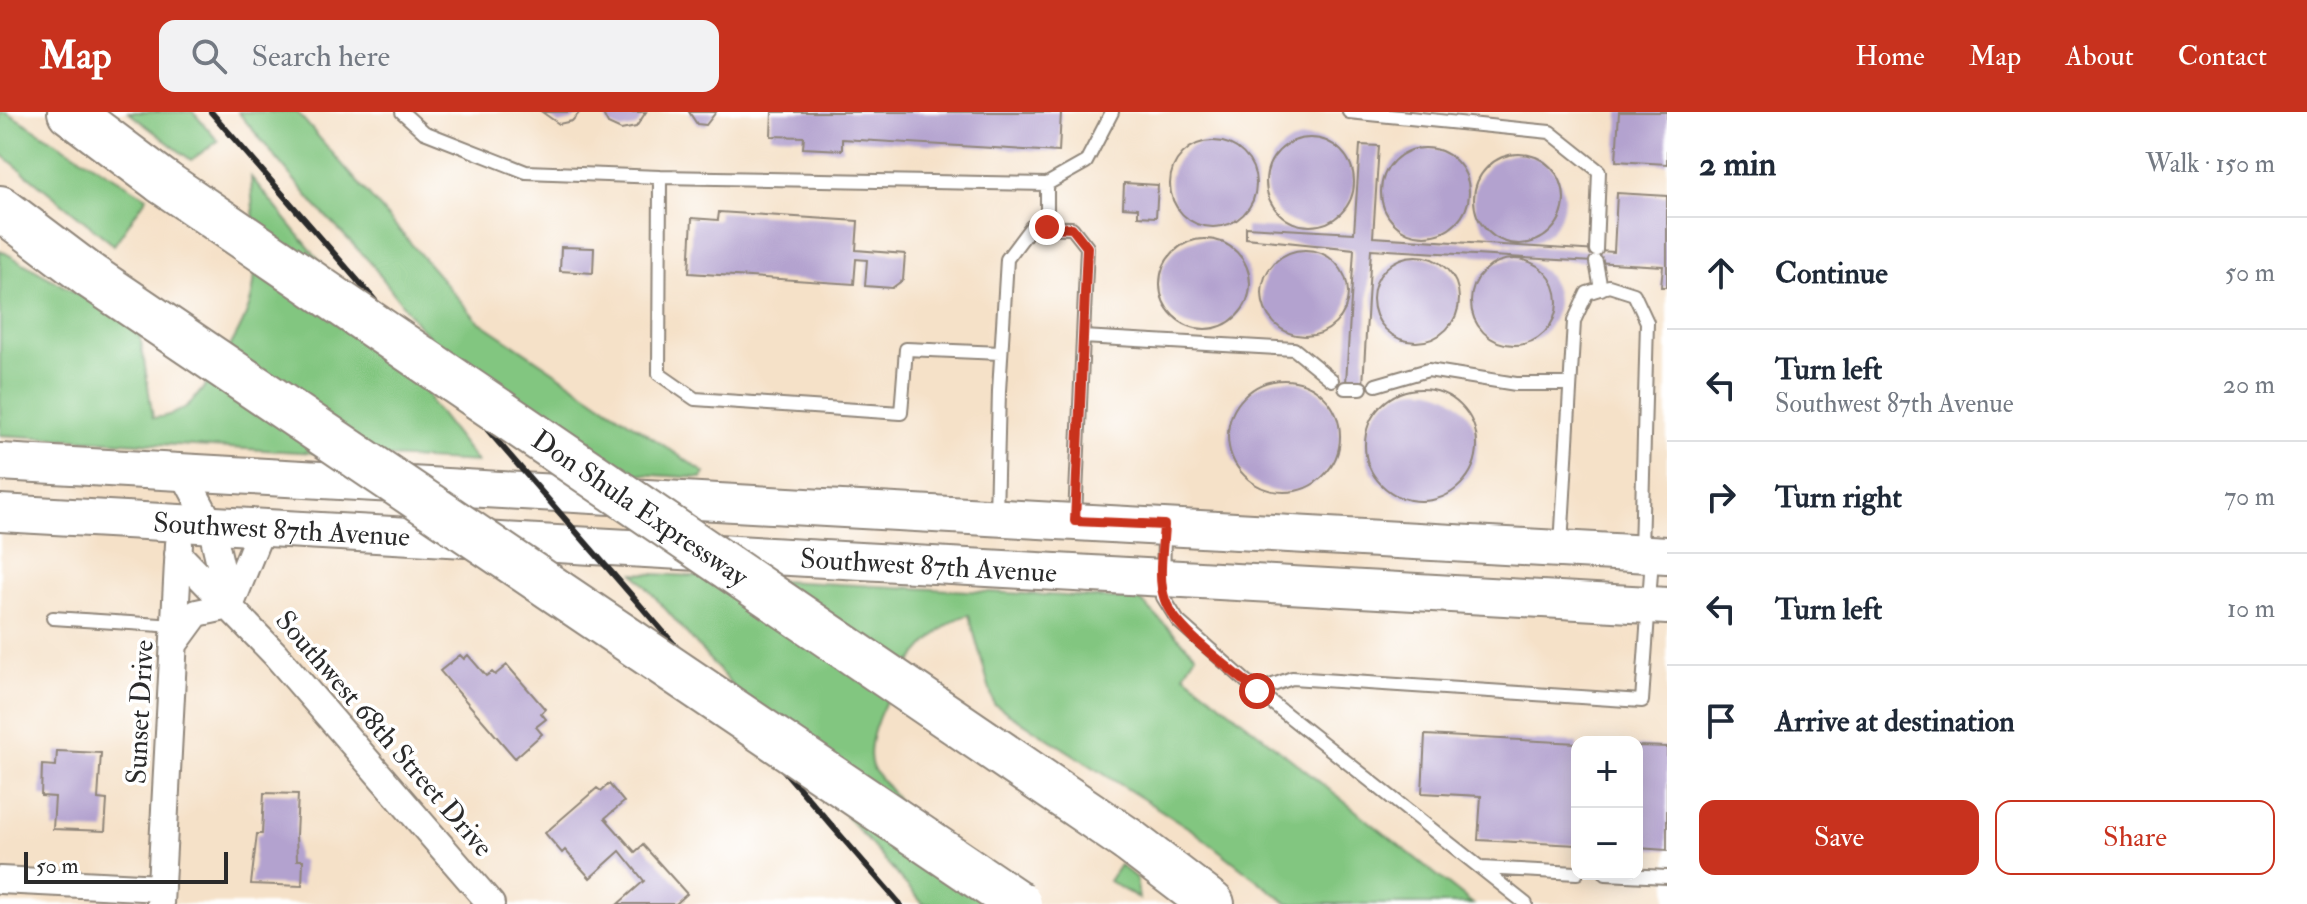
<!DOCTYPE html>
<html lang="en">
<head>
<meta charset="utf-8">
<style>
	:root { --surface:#fff; --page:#f2f2f3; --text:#1f2937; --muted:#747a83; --line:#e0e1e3; --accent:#c8321e }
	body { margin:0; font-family:"IM FELL Double Pica",serif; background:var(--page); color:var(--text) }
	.controls { position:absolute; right:24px; bottom:24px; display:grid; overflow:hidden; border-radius:16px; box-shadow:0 4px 20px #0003 }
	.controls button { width:72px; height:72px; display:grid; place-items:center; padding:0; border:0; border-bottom:2px solid var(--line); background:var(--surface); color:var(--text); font:40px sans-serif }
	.scale { position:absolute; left:24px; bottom:20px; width:204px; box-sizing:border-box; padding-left:8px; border:4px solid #2b2b2b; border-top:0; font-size:22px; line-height:28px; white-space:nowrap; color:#2b2b2b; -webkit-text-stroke:6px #fff; paint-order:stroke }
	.stop { position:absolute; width:24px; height:24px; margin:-18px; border:6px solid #c8321e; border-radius:50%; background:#fff }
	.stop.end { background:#c8321e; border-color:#fff; box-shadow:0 2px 8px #0008 }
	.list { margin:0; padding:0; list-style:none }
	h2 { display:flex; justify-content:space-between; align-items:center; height:104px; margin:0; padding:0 32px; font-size:34px }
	h2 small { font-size:26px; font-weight:400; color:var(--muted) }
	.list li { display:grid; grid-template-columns:52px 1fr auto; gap:24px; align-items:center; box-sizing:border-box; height:112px; padding:0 32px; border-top:2px solid var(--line) }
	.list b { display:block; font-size:30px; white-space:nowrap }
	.list p { margin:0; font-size:26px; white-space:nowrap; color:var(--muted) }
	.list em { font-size:26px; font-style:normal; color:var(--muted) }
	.actions { display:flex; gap:16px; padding:24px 32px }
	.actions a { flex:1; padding:18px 0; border:2px solid var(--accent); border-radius:16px; text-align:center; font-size:28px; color:var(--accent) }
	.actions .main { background:var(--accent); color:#fff }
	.icon { flex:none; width:44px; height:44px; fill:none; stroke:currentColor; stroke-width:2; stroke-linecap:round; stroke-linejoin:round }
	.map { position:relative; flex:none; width:1667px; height:792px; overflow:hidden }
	header { display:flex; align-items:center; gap:48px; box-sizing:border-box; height:112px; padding:0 40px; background:var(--accent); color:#fff }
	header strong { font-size:38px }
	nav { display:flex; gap:44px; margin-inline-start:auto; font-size:28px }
	.search { width:560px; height:72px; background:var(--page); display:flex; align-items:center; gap:20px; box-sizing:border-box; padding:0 28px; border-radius:16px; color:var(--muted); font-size:30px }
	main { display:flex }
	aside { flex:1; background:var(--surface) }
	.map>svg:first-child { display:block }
</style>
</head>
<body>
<header>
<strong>Map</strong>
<div class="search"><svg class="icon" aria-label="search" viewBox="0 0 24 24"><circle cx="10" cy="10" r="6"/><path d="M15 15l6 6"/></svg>Search here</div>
<nav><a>Home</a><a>Map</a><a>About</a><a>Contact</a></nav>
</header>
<main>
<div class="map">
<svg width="1667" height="792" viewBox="0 0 1667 792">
	<rect width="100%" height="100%" fill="#fff"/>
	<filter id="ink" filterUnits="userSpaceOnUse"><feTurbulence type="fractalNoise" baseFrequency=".0125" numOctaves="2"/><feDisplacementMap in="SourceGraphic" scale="16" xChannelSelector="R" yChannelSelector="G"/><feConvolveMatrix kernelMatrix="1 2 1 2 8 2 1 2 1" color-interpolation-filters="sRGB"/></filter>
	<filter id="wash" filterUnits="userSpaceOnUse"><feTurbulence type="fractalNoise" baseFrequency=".006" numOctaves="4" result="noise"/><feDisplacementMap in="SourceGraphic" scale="32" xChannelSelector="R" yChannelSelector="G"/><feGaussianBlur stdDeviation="1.8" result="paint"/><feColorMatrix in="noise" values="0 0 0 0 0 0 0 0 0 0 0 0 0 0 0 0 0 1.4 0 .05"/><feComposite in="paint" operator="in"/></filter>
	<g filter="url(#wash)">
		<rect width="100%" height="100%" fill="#f5e1c8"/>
		<path fill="#82c680" stroke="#567856" stroke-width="2" d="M0 0H6L147 85 114 133 0 41Z
			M128 0H193L218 29 191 48Z
			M238 0H297L477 208 705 361 702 366 555 357 419 214 369 149 315 93Z
			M251 65 427 279 432 292 477 350 0 323V138L139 217 153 306C164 305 178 301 187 294 209 275 247 211 252 183 260 146 252 103 251 65Z
			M634 461 1140 488 1196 543 1184 562 1473 792H1288L1195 720 994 592 969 503C928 510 855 616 873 657L982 792H923Z
			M1120 753 1136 766 1139 787 1109 769Z"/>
		<g id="blocks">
			<path fill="#b3a2cf" d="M542 0H580L572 9 559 12Z
				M602 0H646L636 15 621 18 608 12Z
				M689 0H716L706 13 697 12Z
				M772 0H1061L1059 40 842 27V38L803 36 804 25 771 24Z
				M1619 0H1667V52L1616 49Z
				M1266 70a44 44 0 1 1 88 0a44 44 0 1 1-88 0Z
				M1170 72a43 43 0 1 1 86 0a43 43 0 1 1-86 0Z
				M1360 33 1379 34 1373 125 1614 140 1617 81 1667 84V175H1661L1663 154 1371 137 1363 273 1346 271 1354 137 1246 126V115L1354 121Z
				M1381 80a44 44 0 1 1 88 0a44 44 0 1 1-88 0Z
				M1474 87a45 45 0 1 1 90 0a45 45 0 1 1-90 0Z
				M1124 71 1158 73 1156 105 1138 104V96L1123 95Z
				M719 100 858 109 856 138 905 142 903 168 892 176 865 174 867 148 856 147 854 172 689 161 692 106 718 108Z
				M1160 172a45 45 0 1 1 90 0a45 45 0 1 1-90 0Z
				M561 135 594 136 593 161 560 159Z
				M1262 181a43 43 0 1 1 86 0a43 43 0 1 1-86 0Z
				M1373 187a43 43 0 1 1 86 0a43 43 0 1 1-86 0Z
				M1471 190a43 43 0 1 1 86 0a43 43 0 1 1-86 0Z
				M1228 324a56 56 0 1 1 112 0a56 56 0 1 1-112 0Z
				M1365 333a56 56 0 1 1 112 0a56 56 0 1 1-112 0Z
				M460 543 464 547 468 543 486 564 492 560 495 563 507 553 545 597 541 601 546 607 536 615 542 622 515 646 440 559Z
				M1425 623 1577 631V733L1478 728 1481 684 1422 681Z
				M1637 634 1667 635V738L1637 736Z
				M57 639 101 641 98 687 107 688 105 719 53 717 55 685 41 684 42 653 56 654Z
				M609 672 624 690 605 706 635 740 643 733 687 782 676 792H618L644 769 620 739 590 766 565 738 562 741 545 721 597 676 601 679Z
				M264 681 298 682 296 723 297 748H303L302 774 251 772 257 722H262Z"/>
		</g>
	</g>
	<g filter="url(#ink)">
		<use href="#blocks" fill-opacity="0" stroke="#90867a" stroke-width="2"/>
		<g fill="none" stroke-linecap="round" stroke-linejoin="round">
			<defs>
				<path id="service" d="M402 0 424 20 526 60 660 65
					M1349 0 1550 20 1599 59 1596 138
					M1047 72V115
					M1596 150 1601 177
					M1083 225 1294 237 1332 268
					M1001 241 906 237 901 301 695 287 659 262 660 65 1047 72 1086 50 1112 0
					M1376 273 1428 258 1516 272H1570
					M1345 276H1361
					M996 404 999 279 1007 147 1031 115 1072 116 1087 135 1075 405
					M1164 417 1163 485 1178 509 1257 579 1526 792
					M1561 434 1574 209 1587 181 1609 174 1634 182 1647 210 1641 439
					M53 506 176 514
					M1257 579 1292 566 1642 589 1652 446
					M1481 756 1577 761
					M1606 762 1667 765"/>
				<path id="minor" d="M183 360 211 413 229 490
					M178 442 275 542 491 792
					M230 494 262 415
					M175 531 197 501 230 494
					M0 768 161 776
					M160 792 179 432"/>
				<g id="secondary">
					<path d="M0 350 1667 443"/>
					<path id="s1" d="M0 401 1667 494"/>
				</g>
				<path id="motorway" d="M70 0 163 70
					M0 96 90 164
					M1128 728 1212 792"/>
			</defs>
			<use href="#service" stroke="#90867a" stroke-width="16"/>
			<use href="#minor" stroke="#90867a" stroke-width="30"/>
			<use href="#secondary" stroke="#90867a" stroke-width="40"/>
			<use href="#motorway" stroke="#90867a" stroke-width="48"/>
			<use href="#service" stroke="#fff" stroke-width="12"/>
			<use href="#minor" stroke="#fff" stroke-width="26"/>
			<use href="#secondary" stroke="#fff" stroke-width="36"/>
			<use href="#motorway" stroke="#fff" stroke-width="44"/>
			<path stroke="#2b2b2b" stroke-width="6" d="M211 0 900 792"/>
			<defs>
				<g id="motorway-bridge">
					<path id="s2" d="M163 70 1128 728"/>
					<path d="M90 164 1019 792"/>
				</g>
			</defs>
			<use href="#motorway-bridge" stroke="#90867a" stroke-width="48" stroke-linecap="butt"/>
			<use href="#motorway-bridge" stroke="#fff" stroke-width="44"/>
		</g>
	</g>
	<g fill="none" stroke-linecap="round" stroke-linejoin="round" filter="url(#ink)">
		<path stroke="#c8321e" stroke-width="10" d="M1047 115 1072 116 1087 135 1075 409 1164 413C1163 437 1157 466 1165 488 1175 519 1232 557 1257 579"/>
	</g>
	<g text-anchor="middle" stroke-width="7" stroke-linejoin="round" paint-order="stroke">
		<g font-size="28" fill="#2b2b2b" stroke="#fff">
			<text dy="10" stroke="none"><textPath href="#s2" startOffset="578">Don Shula Expressway</textPath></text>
			<text dy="10" stroke="none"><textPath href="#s1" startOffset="282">Southwest 87th Avenue</textPath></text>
			<text dy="10" stroke="none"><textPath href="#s1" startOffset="930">Southwest 87th Avenue</textPath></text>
			<text transform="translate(139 600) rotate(-87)" y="10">Sunset Drive</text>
			<text transform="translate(385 621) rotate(49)" y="10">Southwest 68th Street Drive</text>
		</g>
	</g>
</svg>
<div class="controls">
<button>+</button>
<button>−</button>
</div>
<div class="scale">50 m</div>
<div class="stop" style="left:1257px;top:579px"></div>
<div class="stop end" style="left:1047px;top:115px"></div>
</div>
<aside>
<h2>2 min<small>Walk · 150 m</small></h2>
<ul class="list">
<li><svg class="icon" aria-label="ahead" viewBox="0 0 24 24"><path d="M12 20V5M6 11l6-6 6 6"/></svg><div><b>Continue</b></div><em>50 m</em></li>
<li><svg class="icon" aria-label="left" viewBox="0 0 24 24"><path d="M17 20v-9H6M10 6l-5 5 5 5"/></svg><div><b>Turn left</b><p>Southwest 87th Avenue</p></div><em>20 m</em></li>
<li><svg class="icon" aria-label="right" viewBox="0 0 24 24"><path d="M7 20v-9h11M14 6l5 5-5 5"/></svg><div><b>Turn right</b></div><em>70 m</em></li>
<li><svg class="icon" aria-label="left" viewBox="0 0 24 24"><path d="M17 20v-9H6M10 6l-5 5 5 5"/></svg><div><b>Turn left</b></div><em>10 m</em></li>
<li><svg class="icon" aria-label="arrive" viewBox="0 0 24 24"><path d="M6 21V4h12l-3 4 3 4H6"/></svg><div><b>Arrive at destination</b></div></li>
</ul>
<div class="actions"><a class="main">Save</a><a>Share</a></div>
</aside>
</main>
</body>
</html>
